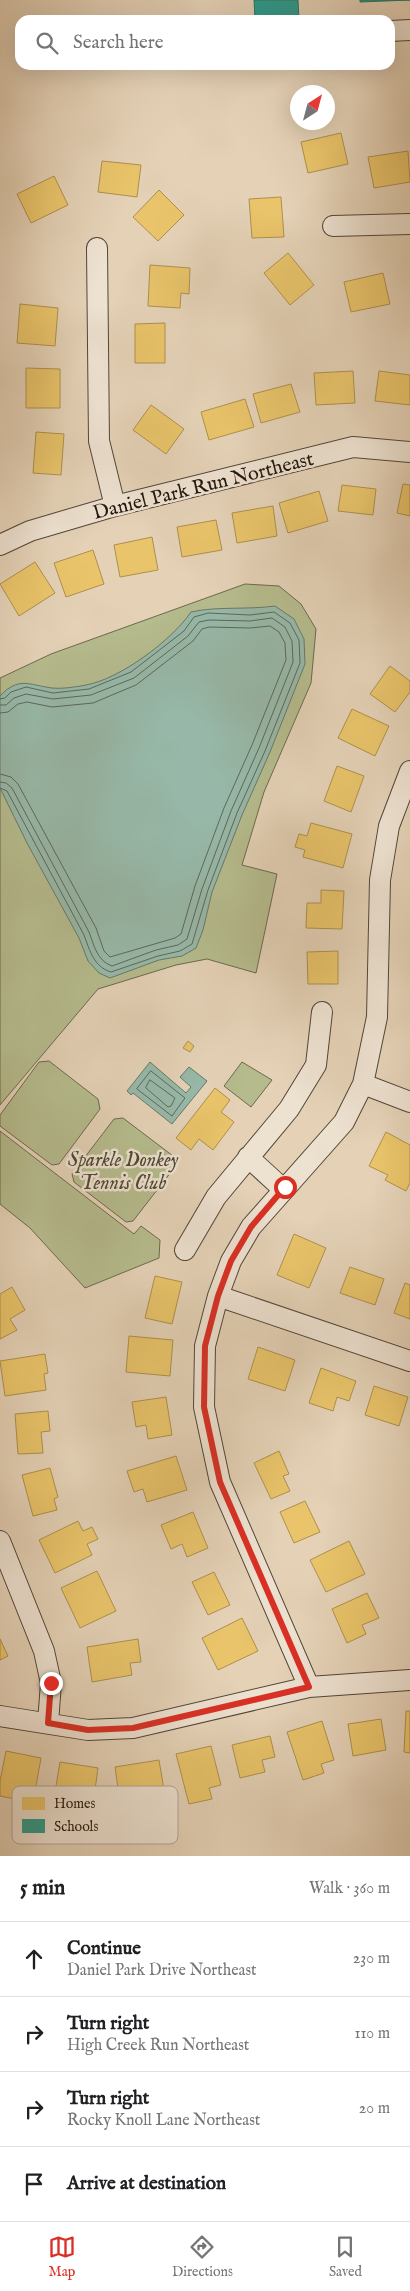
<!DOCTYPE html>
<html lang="en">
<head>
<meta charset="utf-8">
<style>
	:root { --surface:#fff; --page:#f6f6f6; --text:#202124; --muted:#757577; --line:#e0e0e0; --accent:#d93025 }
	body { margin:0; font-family:"IM FELL English",serif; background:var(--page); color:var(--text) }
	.compass { position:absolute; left:290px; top:85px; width:45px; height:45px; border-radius:50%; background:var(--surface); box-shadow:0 5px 20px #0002; rotate:36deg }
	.stop { position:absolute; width:15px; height:15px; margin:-11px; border:4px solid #d93025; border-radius:50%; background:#fff }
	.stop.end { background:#d93025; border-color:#fff; box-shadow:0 1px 5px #0008 }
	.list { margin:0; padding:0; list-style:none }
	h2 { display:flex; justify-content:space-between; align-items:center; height:65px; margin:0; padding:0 20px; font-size:21px }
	h2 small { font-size:16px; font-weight:400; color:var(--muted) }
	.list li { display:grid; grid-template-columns:32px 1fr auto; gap:15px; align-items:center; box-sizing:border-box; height:75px; padding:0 20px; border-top:1px solid var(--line) }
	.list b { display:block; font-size:19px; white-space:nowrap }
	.list p { margin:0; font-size:16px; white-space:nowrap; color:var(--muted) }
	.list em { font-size:16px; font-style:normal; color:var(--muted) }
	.icon { flex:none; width:28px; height:28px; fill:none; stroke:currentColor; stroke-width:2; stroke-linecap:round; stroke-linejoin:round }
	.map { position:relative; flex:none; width:410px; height:1856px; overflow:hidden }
	.search { position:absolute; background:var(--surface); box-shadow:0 5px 20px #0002; left:15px; right:15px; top:15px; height:55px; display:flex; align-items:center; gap:12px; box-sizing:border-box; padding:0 18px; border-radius:15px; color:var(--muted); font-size:19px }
	.sheet { height:365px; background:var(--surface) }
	nav { display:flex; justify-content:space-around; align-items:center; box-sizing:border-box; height:70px; border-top:1px solid var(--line); background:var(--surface); font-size:14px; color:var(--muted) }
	nav a { display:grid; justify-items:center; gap:2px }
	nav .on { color:var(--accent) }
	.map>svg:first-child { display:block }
</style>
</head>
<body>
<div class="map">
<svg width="410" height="1856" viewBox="0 0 410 1856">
	<rect width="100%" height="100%" fill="#e4d1b6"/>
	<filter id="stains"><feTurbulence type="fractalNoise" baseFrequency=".004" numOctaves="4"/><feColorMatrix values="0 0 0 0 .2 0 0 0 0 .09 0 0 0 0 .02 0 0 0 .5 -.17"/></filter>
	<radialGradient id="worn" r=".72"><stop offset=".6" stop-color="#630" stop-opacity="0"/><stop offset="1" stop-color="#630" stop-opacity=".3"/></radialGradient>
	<path fill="#b5bb8d" stroke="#6c694e" d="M245 584 279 586 301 604 316 629 311 683 264 792 242 865 277 874 256 973 207 959 176 965 98 989 0 1105V678L51 654Z
		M49 1061 98 1099 100 1109 59 1164 52 1165 0 1126V1115L39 1062Z
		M242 1062 272 1080 251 1107 224 1086Z
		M123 1118 173 1156 175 1167 133 1221 126 1222 74 1182 72 1174 114 1119Z
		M0 1131 134 1234 141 1226 160 1240 159 1258 85 1288 30 1228 0 1204Z"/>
	<path fill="#97b8a8" stroke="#68786a" d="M275 606 294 619 304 639 305 664 270 752 242 815 212 892 203 930 196 948 182 956 159 960 110 978 99 973 88 961 79 938 27 843 0 788V696C19 676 29 685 52 688 62 689 76 687 86 685 120 679 172 640 191 612 218 606 247 610 275 606Z
		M150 1062 186 1093 191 1087 180 1077 189 1067 207 1081 172 1124 133 1093 131 1095 127 1091Z"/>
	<path fill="#e9c46a" stroke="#ad904e" d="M341 133 348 164 308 173 301 142Z
		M408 151 410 182 374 188 368 157Z
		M102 161 141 165 137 197 98 192Z
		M54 176 68 205 31 223 17 194Z
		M159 190 184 215 158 241 133 217Z
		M281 197 284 237 252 238 249 199Z
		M288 253 314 285 290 305 264 273Z
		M150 265 190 268 189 294 181 293 180 308 148 306Z
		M383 273 390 304 351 312 344 282Z
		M20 304 58 308 55 346 17 343Z
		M165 323V363H135V324Z
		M26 368 60 369V408H26Z
		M353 371 355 403 316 405 314 373Z
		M379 371 410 375V405L375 401Z
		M291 384 300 412 261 423 253 394Z
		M245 399 254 427 209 440 201 412Z
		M151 405 184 429 166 454 133 430Z
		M36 432 64 434 61 475 33 473Z
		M403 484 410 485V516L397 513Z
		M342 485 376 489 373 515 338 511Z
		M319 491 328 521 288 533 279 503Z
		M273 506 277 536 237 543 232 513Z
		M216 520 222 550 182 557 177 527Z
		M152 537 158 570 120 577 114 545Z
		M93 550 104 584 66 597 54 563Z
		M35 562 55 593 19 616 0 584Z
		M390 666 410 681V692L395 712 370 694Z
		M352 709 389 726 375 756 338 738Z
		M337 766 364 776 351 812 324 801Z
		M311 823 352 834 343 868 303 857 305 850 295 847 299 834 307 836Z
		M321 890 344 891 342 929 306 928 307 903H321Z
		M338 951V984H308L307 952Z
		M188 1041 194 1046 190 1052 183 1048Z
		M215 1088 230 1100 221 1112 234 1122 213 1150 199 1139 191 1150 176 1138Z
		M386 1132 410 1145V1183L406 1191 385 1180 388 1175 369 1166Z
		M294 1234 326 1248 309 1288 277 1275Z
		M350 1267 384 1279 375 1305 340 1293Z
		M155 1276 182 1282 172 1324 145 1318Z
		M405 1283 410 1285V1319L394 1313Z
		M12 1287 25 1310 10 1319 17 1330 0 1339V1294Z
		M129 1336 173 1340 170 1376 126 1372Z
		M258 1347 295 1360 285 1391 248 1379Z
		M45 1354 48 1373 44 1374 46 1390 5 1396 0 1361Z
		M321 1368 356 1381 349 1401 337 1397 333 1411 309 1403Z
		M374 1386 408 1397 399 1426 365 1415Z
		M166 1397 172 1435 148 1439 146 1425 136 1427 132 1402Z
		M48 1411 50 1431 41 1432 43 1453 18 1454 15 1414Z
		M279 1451 289 1474 283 1476 290 1491 271 1499 254 1463Z
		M176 1456 187 1490 147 1502 143 1489 134 1492 127 1471Z
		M50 1468 58 1497 54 1499 57 1510 33 1516 22 1475Z
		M305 1501 320 1532 294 1543 280 1512Z
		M193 1512 208 1548 187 1557 182 1544 171 1549 161 1525Z
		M78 1521 83 1531 92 1527 98 1539 87 1544 92 1555 55 1573 39 1540Z
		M349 1541 365 1574 326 1592 310 1560Z
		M97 1571 116 1611 80 1628 61 1588Z
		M214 1572 230 1605 208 1615 192 1582Z
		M367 1593 379 1618 362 1625 366 1634 347 1643 332 1609Z
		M242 1618 258 1651 218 1670 202 1638Z
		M0 1639 8 1656 0 1660Z
		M138 1639 141 1662 130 1663 132 1675 92 1682 87 1647Z
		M406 1711H410V1753L404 1752Z
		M381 1719 386 1750 353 1756 348 1724Z
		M322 1721 334 1760 321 1764 324 1773 303 1780 287 1732Z
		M270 1736 275 1757 262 1760 265 1772 240 1778 232 1745Z
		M211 1746 221 1785 209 1788 212 1799 189 1804 176 1754Z
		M6 1751 41 1758 34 1797 21 1795 20 1800 0 1796V1781Z
		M159 1760 166 1802 121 1809 115 1767Z
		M60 1762 98 1768 95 1790 83 1788 80 1802 54 1798Z"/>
	<path fill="#2a9d8f" stroke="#287568" d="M254 0H298L299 20H255Z
		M360 0H410L360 2Z"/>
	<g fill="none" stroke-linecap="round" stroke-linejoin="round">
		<path stroke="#5c685b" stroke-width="1" d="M0 699 5 698 11 692 26 687 53 693 89 689 131 672 184 631 194 617 208 613 250 615 274 612 290 623 299 640 300 663 265 751 237 813 208 890 192 944 180 951 158 956 111 972C94 967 90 951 84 935L7 791 0 788
			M0 705H6L14 698 26 694 53 699 91 695 134 678 188 636 199 622 209 620 250 621 272 618 285 627 292 641 293 662 259 748 231 811 202 889 187 939 178 945 156 950 112 966C97 961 94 945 89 932L12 788 6 783 0 782
			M0 713 8 712 18 704 27 702 52 707 93 703 136 685 193 641 202 629 209 627 250 628 270 626 279 632 285 643 286 660 252 745 224 808 195 886 181 934 175 938 110 957 104 951 96 928 18 784 11 777 0 774
			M151 1071 185 1098 172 1116 137 1089Z
			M150 1080 175 1098 171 1106 168 1107 146 1088Z"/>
		<defs>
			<path id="minor" d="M390 31 410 30
				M333 226 410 224
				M97 248 99 441 115 506
				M0 545 30 531 115 506 353 447 410 452
				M363 1084 410 1102
				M248 1157 283 1189
				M185 1250 216 1197 289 1109 316 1065 322 1012
				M218 1296 410 1361
				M0 1541 44 1651 51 1683 48 1723
				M309 1687 220 1482 204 1407 205 1346 218 1296 231 1261 251 1227 344 1122 363 1084 377 1017 380 880 389 826 410 771
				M0 1716 88 1730 133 1728 309 1687 410 1680"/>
		</defs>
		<use href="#minor" stroke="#524638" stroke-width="22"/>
		<use href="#minor" stroke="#ede1d0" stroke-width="20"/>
	</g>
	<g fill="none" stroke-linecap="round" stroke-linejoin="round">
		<path stroke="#d93025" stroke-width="6" d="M51 1683 48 1723 88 1730 133 1728 309 1687 220 1482 204 1407 205 1346 218 1296 231 1261 251 1227 285 1187"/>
	</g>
	<g text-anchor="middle" stroke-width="5" stroke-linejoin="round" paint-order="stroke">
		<g font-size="20" fill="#22170e" stroke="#ede1d0">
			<text transform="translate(203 485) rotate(-14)" y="7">Daniel Park Run Northeast</text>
		</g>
		<g font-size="20" font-style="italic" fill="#4e4834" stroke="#ede1d0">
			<text x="123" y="1166">Sparkle Donkey<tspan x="123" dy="23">Tennis Club</tspan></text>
		</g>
	</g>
	<rect x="12" y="1786" width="166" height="58" rx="8" fill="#ede1d0" stroke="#b0a496" stroke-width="1"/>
	<rect x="22" y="1797" width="23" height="13" fill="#e9c46a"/>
	<rect x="22" y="1819" width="23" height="14" fill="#2a9d8f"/>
	<g font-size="14" fill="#22170e">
		<text x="54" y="1808">Homes</text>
		<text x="54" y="1831">Schools</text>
	</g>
	<rect width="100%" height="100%" filter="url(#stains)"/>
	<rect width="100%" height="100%" fill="url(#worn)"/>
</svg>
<svg class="compass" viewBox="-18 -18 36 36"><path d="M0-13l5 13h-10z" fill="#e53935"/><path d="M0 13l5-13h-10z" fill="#757577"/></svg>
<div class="stop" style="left:285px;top:1187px"></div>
<div class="stop end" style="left:51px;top:1683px"></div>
<div class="search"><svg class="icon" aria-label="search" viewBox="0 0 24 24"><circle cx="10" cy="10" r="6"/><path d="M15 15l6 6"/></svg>Search here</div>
</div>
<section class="sheet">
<h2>5 min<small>Walk · 360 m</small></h2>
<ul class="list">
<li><svg class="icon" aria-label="ahead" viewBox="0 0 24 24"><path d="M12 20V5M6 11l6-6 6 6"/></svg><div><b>Continue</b><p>Daniel Park Drive Northeast</p></div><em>230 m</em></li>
<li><svg class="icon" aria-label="right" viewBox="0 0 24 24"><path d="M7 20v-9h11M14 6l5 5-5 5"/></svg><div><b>Turn right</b><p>High Creek Run Northeast</p></div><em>110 m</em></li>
<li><svg class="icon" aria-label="right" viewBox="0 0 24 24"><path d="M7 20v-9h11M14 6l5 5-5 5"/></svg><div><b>Turn right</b><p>Rocky Knoll Lane Northeast</p></div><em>20 m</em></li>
<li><svg class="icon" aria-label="arrive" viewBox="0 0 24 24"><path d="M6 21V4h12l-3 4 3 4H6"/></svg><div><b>Arrive at destination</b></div></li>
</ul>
</section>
<nav>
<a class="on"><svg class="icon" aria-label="map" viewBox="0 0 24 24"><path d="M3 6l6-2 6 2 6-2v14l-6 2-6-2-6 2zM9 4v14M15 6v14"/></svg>Map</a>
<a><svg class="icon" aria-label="directions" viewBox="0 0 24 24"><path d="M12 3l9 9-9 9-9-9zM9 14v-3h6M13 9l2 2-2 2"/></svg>Directions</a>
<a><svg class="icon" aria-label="saved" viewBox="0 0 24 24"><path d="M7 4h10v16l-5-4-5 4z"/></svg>Saved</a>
</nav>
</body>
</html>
